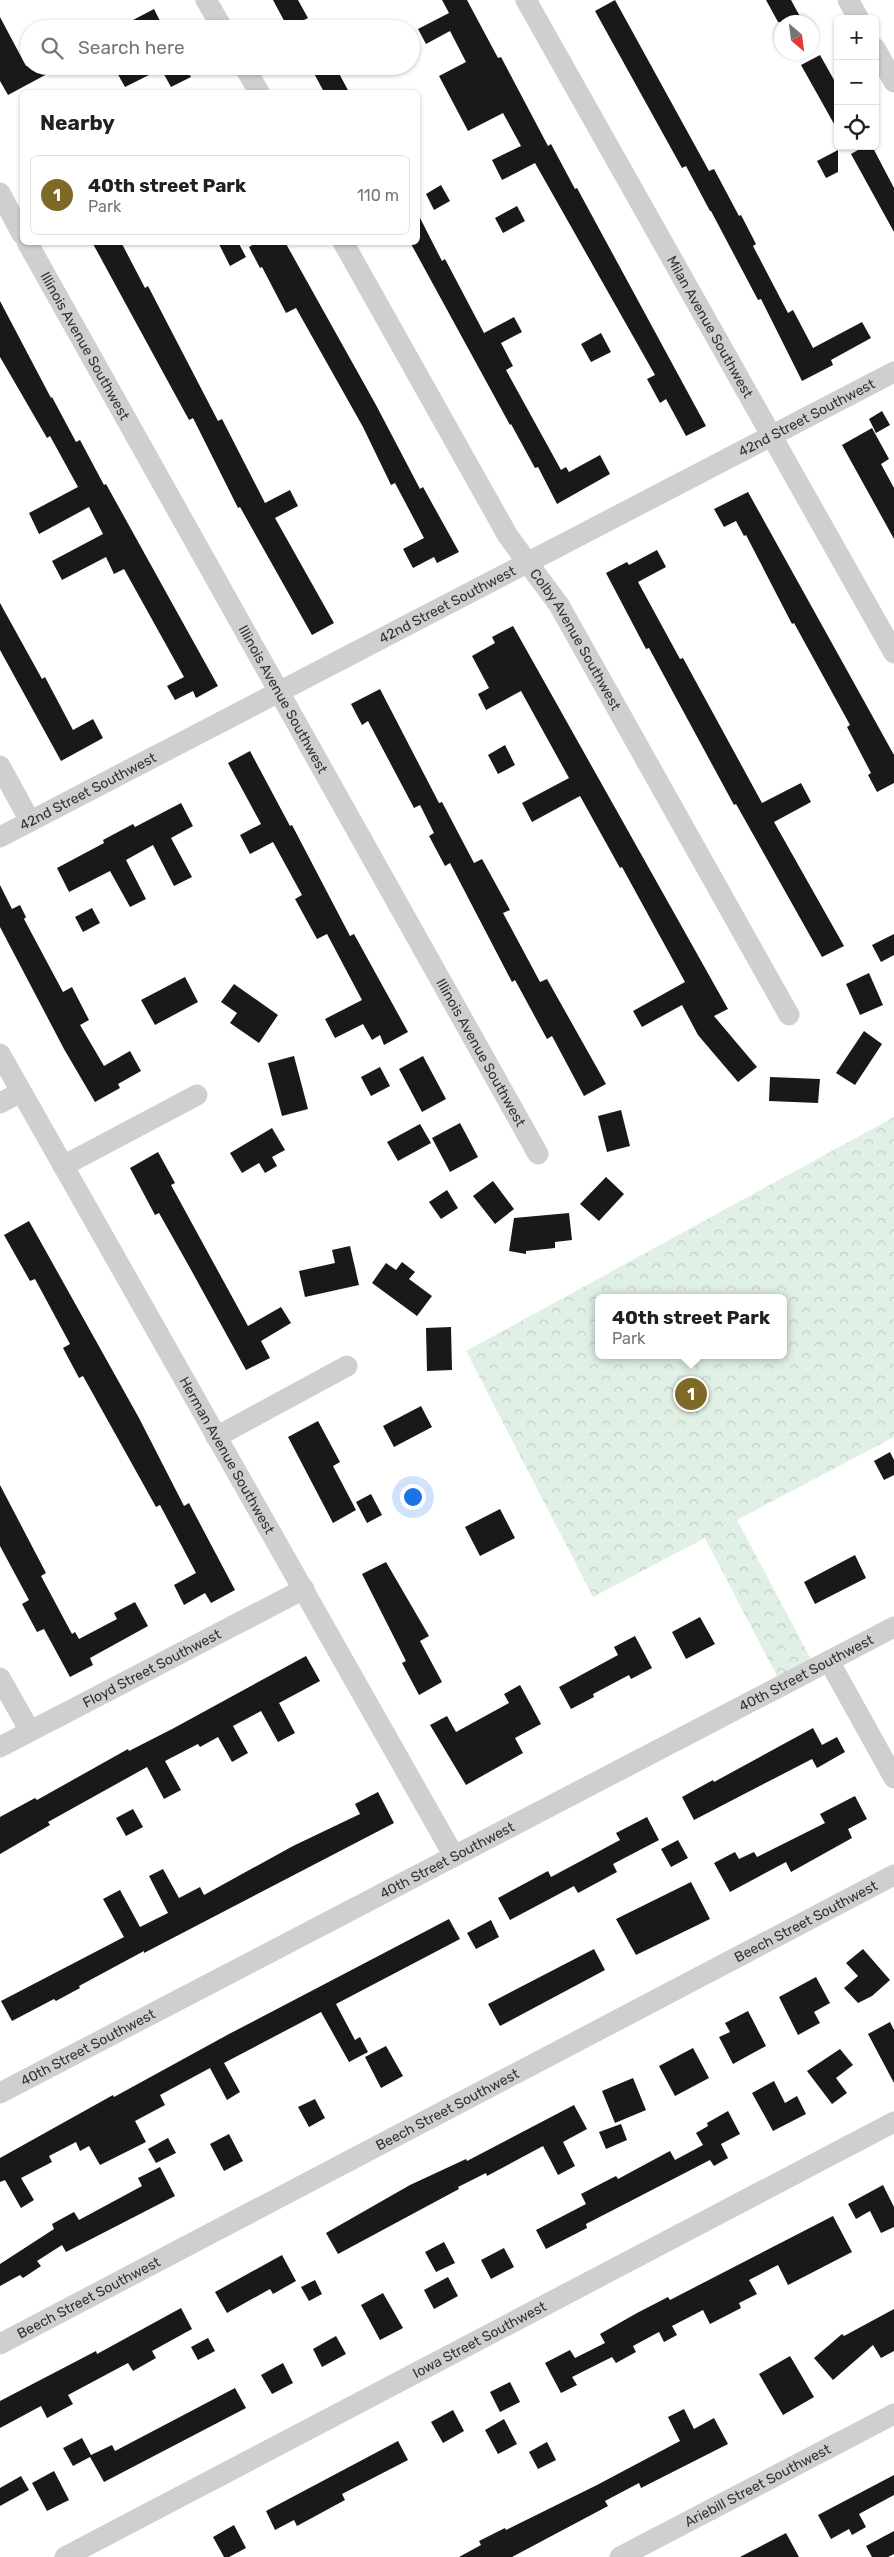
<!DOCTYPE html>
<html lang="en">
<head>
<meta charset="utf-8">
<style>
	:root { --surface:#fff; --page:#f2f2f2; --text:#202124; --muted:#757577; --line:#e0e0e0; --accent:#7f6927 }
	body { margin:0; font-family:Rubik,sans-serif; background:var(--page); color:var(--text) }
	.controls { position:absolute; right:15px; top:15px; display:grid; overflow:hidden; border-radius:8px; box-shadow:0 1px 4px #0004 }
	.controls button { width:45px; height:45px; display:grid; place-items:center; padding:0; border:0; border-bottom:1px solid var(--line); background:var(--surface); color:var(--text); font:25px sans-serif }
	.compass { position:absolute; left:774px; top:15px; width:45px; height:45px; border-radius:50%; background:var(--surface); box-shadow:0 1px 4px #0004; rotate:152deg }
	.you { position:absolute; left:412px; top:1496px; width:18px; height:18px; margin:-12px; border:4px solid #fff; border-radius:50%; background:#1a73e8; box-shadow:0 0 0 8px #1a73e833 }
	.badge { display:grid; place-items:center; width:32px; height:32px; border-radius:50%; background:var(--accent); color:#fff; font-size:16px; font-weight:700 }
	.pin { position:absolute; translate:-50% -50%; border:2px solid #fff; box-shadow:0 1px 5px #0006 }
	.popup { position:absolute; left:595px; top:1294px; width:192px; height:65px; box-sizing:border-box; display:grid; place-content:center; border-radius:8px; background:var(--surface); filter:drop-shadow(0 1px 4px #0005); font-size:16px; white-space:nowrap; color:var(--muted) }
	.popup b { font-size:19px; color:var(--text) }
	.popup::after { content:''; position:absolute; left:50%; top:100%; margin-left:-10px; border:10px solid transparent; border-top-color:var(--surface) }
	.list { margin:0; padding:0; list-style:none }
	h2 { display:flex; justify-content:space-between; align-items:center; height:65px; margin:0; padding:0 20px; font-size:21px }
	h2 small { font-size:16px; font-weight:400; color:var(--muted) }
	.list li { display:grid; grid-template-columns:32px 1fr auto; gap:15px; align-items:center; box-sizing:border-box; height:80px; margin:0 10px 10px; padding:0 10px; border:1px solid var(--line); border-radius:8px }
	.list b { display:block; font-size:19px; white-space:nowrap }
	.list p { margin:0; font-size:16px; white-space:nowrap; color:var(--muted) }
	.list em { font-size:16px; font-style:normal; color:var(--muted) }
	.icon { flex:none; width:28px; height:28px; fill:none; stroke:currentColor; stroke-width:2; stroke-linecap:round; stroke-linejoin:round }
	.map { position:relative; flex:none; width:894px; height:2557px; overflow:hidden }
	.search { position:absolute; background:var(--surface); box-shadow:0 1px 4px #0004; left:20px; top:20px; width:400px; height:55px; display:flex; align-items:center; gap:12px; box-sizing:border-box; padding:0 18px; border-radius:28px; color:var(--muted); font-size:19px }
	.panel { position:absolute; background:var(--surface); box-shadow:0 1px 4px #0004; left:20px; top:90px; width:400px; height:155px; border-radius:8px }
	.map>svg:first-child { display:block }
</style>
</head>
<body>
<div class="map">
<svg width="894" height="2557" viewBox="0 0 894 2557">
	<defs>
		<pattern id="forest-crowns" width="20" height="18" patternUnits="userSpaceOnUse" patternTransform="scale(1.25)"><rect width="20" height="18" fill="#e0f0e4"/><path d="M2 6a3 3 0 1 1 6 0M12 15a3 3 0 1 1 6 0" fill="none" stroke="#c1cec4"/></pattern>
	</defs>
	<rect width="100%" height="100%" fill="#fff"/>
	<path fill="url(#forest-crowns)" fill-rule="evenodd" d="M894 1117V1437L737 1520 813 1663 782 1686 705 1538 593 1597 466 1351ZM598 1298H784V1355H598Z"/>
	<path fill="#191919" d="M273 0H298L308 18 288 28Z
		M442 0H467L498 58 501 57 548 146 551 144 575 189 577 188 706 426 686 436 666 399 660 403 647 379 655 375 535 163 502 180 492 160 521 146 503 113 468 131 439 76 466 62 450 31 426 44 418 29 449 13Z
		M615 0 709 171 714 169 739 216 741 215 756 244 753 246 788 313 793 310 813 348 862 322 871 338 831 360 833 365 802 381 761 299 758 300 711 211H710L686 166 682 168 595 11Z
		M766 0H791L803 22H778Z
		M154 9 164 29H116Z
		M0 17 26 66H62L8 95 0 81Z
		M820 55 838 87V131L801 65Z
		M126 66H185L191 77 171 87 161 69 125 87 116 71Z
		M310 66H335L349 92H324Z
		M865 146H872L894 188V232L851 154Z
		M838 150V172L826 178 817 161Z
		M441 185 450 201 434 210 426 194Z
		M517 206 525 221 503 233 495 218Z
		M418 214 442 261 445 259 484 333 514 317 522 332 501 343 513 366 506 370 561 470 566 467 569 472 600 455 610 474 557 504 538 467 535 468 511 424 510 425 410 242H418Z
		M92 242H121L145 288 148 286 218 421 222 419 265 503 290 490 298 506 275 518 334 623 312 635 240 507 238 508 193 418 189 420Z
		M218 242H238L246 257 230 266Z
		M257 242H285L376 405 420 489 423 487 459 552 437 563 434 557 413 568 403 549 424 538 395 483 391 485 363 427 296 308 286 313 262 267 260 268 249 247Z
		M0 301 51 398 52 397 76 442 80 440 104 485 106 484 218 686 196 698 193 691 175 700 167 686 184 677 124 569 114 574 106 557 62 580 52 561 103 534 89 507 39 534 29 513 78 487 50 436 47 438 0 357Z
		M601 333 611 352 591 362 581 344Z
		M882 411 890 425 876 433 869 419Z
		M872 428 889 459 881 464 894 488V539L842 445Z
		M748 492 894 755V783L877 792 868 775 871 773 847 727 850 725 794 623 792 624 746 535 744 536 736 521 724 527 714 509Z
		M657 550 666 567 638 582 680 659 683 658 762 803 801 783 811 802 774 822 844 946 822 957 736 804 734 805 649 648 646 649 606 573 627 562 629 565Z
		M0 603 42 679 45 677 73 730 93 719 103 738 61 761 0 650Z
		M513 626 728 1009 714 1016 757 1067 738 1082 698 1035 682 1005 642 1027 633 1011 685 982 622 867 620 868 580 796 532 822 522 803 569 778 521 691 486 710 478 694 489 688 472 656 495 643 492 637Z
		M380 689 439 803 442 802 474 863 482 859 510 910 503 913 540 982 547 979 606 1084 584 1096 552 1036 547 1039 515 980 512 982 450 863 445 866 429 836 434 833 420 805 414 808 368 721 362 725 351 704Z
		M505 745 515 765 498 774 488 755Z
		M250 751 290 826 292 825 350 936 354 934 408 1032 384 1045 380 1035 372 1040 363 1024 335 1038 325 1019 362 1000 327 934 317 939 295 899 302 895 273 842 250 854 240 835 261 824 228 763Z
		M181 803 193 826 171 838 192 877 174 886 153 845 126 860 146 899 130 907 110 871 69 892 57 868 104 843 103 840 133 824 135 827Z
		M0 885 12 909 20 905 26 917 24 919 63 992 72 987 89 1020 80 1025 104 1066 130 1051 141 1071 118 1084 120 1088 95 1102 64 1049 0 927Z
		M92 908 100 923 83 932 75 917Z
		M894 934V955L881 962 872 945Z
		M869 973 883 1005 860 1015 846 984Z
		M185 977 198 1002 155 1025 141 1000Z
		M234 984 278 1015 259 1043 230 1023 237 1013 221 1002Z
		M864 1031 882 1044 855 1085 836 1073Z
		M294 1056 308 1109 282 1116 268 1063Z
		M423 1056 446 1099 422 1112 399 1069Z
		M380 1067 390 1086 371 1096 361 1077Z
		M770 1077 820 1079 818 1103 769 1101Z
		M621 1110 630 1146 607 1152 598 1116Z
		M460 1123 478 1157 450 1172 432 1138Z
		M420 1124 431 1143 398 1161 387 1142Z
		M272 1128 285 1150 272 1157 277 1166 265 1173 259 1163 242 1173 230 1153Z
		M158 1152 175 1183 171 1185 248 1326 281 1307 291 1323 261 1341 270 1358 246 1370 190 1268 159 1213 155 1215 130 1168Z
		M606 1177 624 1194 599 1221 580 1204Z
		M493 1181 514 1209 495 1224 473 1196Z
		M447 1190 458 1208 441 1219 429 1202Z
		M569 1213 572 1240 555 1242V1248L526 1251V1254L509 1251 514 1218Z
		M29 1221 139 1418 184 1506 189 1503 235 1590 211 1603 205 1593 184 1605 174 1585 196 1573 160 1505 156 1507 83 1376 79 1378 63 1348 70 1344 35 1279 30 1281 4 1235Z
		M350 1246 359 1285 305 1297 299 1271 335 1263 332 1250Z
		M402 1262 415 1272 409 1279 432 1296 417 1316 372 1283 386 1263 396 1270Z
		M451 1327 452 1370 427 1371 426 1328Z
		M421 1406 432 1427 394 1447 383 1426Z
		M318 1421 340 1462 333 1466 356 1510 333 1523 288 1437Z
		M890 1452 894 1460V1475L884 1480 874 1461Z
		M0 1485 46 1573 41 1576 72 1634 75 1632 79 1639 117 1619 114 1613 135 1602 148 1626 90 1658 93 1665 70 1677 44 1629 37 1632 22 1604 29 1600 0 1546Z
		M371 1494 382 1515 367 1523 356 1502Z
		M500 1509 515 1538 480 1556 465 1527Z
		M855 1555 866 1578 815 1604 804 1582Z
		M386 1562 429 1636 420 1641 442 1682 419 1695 402 1663 406 1661 362 1574Z
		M700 1617 715 1644 686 1659 672 1632Z
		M635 1636 652 1668 631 1679 629 1675 593 1694 594 1697 571 1709 559 1687 618 1655 614 1647Z
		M306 1656 320 1681 279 1703 295 1733 278 1742 261 1711 233 1726 248 1753 232 1762 218 1737 200 1747 198 1744 165 1761 181 1790 164 1799 147 1767 48 1822 50 1825 0 1854V1817L35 1798 37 1800 128 1749 129 1751 174 1728Z
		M520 1685 541 1724 515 1738 523 1753 466 1785 430 1725 447 1716 456 1732 509 1703 504 1694Z
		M813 1728 822 1745 837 1737 845 1752 817 1768 812 1759 694 1820 682 1797 713 1780 714 1782Z
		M378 1792 394 1823 144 1953V1951L79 1986 80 1988 56 2001 54 1999 12 2021 1 2001 124 1937 103 1899 120 1890 140 1927 168 1913 149 1876 163 1869 179 1898 200 1887 204 1895 293 1846 360 1814 355 1804Z
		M855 1796 867 1819 848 1829 852 1838 791 1872 786 1862 730 1892 714 1863 735 1852 739 1859 754 1852 757 1857 825 1823 820 1814Z
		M133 1809 143 1827 126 1836 116 1818Z
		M647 1817 659 1840 613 1864 617 1872 578 1893 574 1886 510 1920 498 1898 548 1871 551 1877 620 1840 616 1833Z
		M678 1840 688 1858 671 1867 661 1849Z
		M691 1882 710 1919 636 1955 616 1919Z
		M449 1919 460 1939 336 2004 355 2040 360 2037 368 2052 349 2062 321 2012 224 2063 240 2092 227 2100 210 2068 160 2095 165 2105 135 2121 146 2142 100 2165 89 2146 80 2151 76 2142 49 2156 52 2162 21 2178 34 2200 21 2208 5 2180 0 2182V2158L113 2095 114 2097 229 2034Z
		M491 1920 499 1937 476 1949 467 1933Z
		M594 1949 605 1970 500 2026 488 2004Z
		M863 1949 890 1980 872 1996 858 2003 844 1988 858 1976 846 1963Z
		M816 1977 830 2003 814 2012 820 2023 798 2035 779 1997Z
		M748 2011 766 2046 733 2064 719 2037 730 2032 725 2023Z
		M890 2022 894 2030V2083L868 2034Z
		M386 2046 403 2076 381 2088 365 2057Z
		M693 2048 709 2078 675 2096 659 2066Z
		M840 2049 853 2065 836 2078 847 2093 832 2104 807 2071Z
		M633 2078 646 2110 615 2123 602 2091Z
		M774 2081 785 2103 797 2096 806 2114 773 2131 752 2093Z
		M315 2099 325 2118 309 2127 298 2107Z
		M574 2105 587 2129 563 2142 575 2166 558 2175 543 2146 487 2176 486 2173 458 2187 459 2189 338 2254 326 2233 410 2185 466 2159 467 2161Z
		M728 2111 740 2134 721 2144 728 2158 714 2166 710 2160 586 2224 587 2228 546 2249 536 2230 586 2204 581 2194 616 2176 618 2179 670 2151 675 2160 703 2145 696 2133 708 2126 707 2123Z
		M621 2124 627 2140 606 2149 599 2132Z
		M229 2134 243 2161 224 2171 210 2144Z
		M168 2138 176 2153 156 2163 148 2149Z
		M160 2167 175 2196 66 2252 62 2245 37 2261 41 2266 23 2278 20 2275 0 2286V2264L54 2229 52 2224 74 2212 79 2220 142 2186 138 2178Z
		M883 2185 894 2207V2227L881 2233 870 2211 856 2219 848 2204Z
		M833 2216 852 2252 788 2285 778 2265 749 2280 757 2294 739 2303 741 2308 710 2324 703 2310 672 2326 677 2335 664 2342 659 2332 633 2346 636 2352 616 2363 612 2357 572 2377 577 2385 561 2393 545 2363 570 2350 575 2358 605 2343 600 2334 637 2313 668 2297 670 2300Z
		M444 2242 455 2263 436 2272 425 2252Z
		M504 2248 514 2267 491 2279 481 2260Z
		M282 2255 296 2281 273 2294 270 2289 227 2313 215 2292Z
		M448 2277 458 2296 434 2309 424 2290Z
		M315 2280 322 2294 309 2301 301 2287Z
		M383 2293 403 2328 380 2340 361 2305Z
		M181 2308 192 2329 152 2351 156 2358 133 2371 128 2363 68 2395 73 2404 47 2418 41 2406 0 2428V2401L96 2351 97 2354Z
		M894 2309V2351L881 2358 873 2345 833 2380 814 2358 842 2334 844 2336Z
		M336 2336 346 2354 322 2367 313 2349Z
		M208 2338 215 2351 198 2360 191 2347Z
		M790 2356 814 2397 783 2415 759 2374Z
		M283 2363 293 2383 272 2394 261 2375Z
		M510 2382 520 2402 500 2412 490 2392Z
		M235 2388 246 2408 104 2482 90 2457 73 2466 63 2448 82 2438 91 2455 112 2445 115 2451Z
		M684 2409 694 2429 714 2418 728 2444 641 2488 639 2483 605 2501 608 2506 512 2557H459L481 2545 479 2541 505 2528 506 2530 597 2485 680 2441 668 2417Z
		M453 2410 464 2431 443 2443 431 2422Z
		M504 2419 517 2444 498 2454 485 2430Z
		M398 2441 408 2460 342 2494 345 2500 297 2526 294 2520 275 2530 266 2511Z
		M547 2442 556 2460 538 2469 529 2452Z
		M54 2471 69 2500 47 2511 32 2483Z
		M894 2475V2495L859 2514 866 2527 852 2535 849 2529 831 2539 818 2515Z
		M21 2476 29 2490 0 2506V2488Z
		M234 2525 246 2548 229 2557H224L213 2537Z
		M894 2531V2554L888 2557H872L866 2546Z
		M786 2533 799 2557H740Z"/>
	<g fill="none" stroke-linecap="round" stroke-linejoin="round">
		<g stroke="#cfcfcf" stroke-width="21">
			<path d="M206 0 223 29"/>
			<path id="s1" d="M526 0 894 653"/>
			<path d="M848 0 859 19"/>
			<path d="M875 48 894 82"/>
			<path d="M244 66 259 92"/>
			<path d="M0 193 22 234"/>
			<path id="s2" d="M27 242 538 1154"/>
			<path id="s3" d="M343 242 508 536 559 605 789 1015"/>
			<path d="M0 766 30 821"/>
			<path id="s4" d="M0 837 894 372"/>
			<path id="s5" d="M0 1054 454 1856"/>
			<path d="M0 1103 21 1092"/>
			<path d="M63 1166 197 1095"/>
			<path d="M216 1437 347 1366"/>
			<path d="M829 1661 894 1778"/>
			<path d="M0 1678 30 1731"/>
			<path id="s6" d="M0 1747 304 1589"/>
			<path id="s7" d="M0 2093 894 1627"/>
			<path id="s8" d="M0 2344 894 1875"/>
			<path id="s9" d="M65 2557 894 2122"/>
			<path id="s10" d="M620 2557 894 2414"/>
		</g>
	</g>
	<g text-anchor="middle" stroke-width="5" stroke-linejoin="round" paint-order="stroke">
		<g font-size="14" fill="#323232" stroke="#fff">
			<text dy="5" stroke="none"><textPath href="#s1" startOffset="375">Milan Avenue Southwest</textPath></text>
			<text dy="5" stroke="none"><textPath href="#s2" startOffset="119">Illinois Avenue Southwest</textPath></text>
			<text dy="5" stroke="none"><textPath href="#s4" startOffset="909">42nd Street Southwest</textPath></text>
			<text dy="5" stroke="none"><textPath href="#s4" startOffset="504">42nd Street Southwest</textPath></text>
			<text dy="5" stroke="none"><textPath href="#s3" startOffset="461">Colby Avenue Southwest</textPath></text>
			<text dy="5" stroke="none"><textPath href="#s2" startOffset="524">Illinois Avenue Southwest</textPath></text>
			<text dy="5" stroke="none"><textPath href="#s4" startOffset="99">42nd Street Southwest</textPath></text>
			<text dy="5" stroke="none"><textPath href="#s2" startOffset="929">Illinois Avenue Southwest</textPath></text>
			<text dy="5" stroke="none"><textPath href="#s5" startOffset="461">Herman Avenue Southwest</textPath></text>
			<text dy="5" stroke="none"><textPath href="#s6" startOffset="171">Floyd Street Southwest</textPath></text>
			<text dy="5" stroke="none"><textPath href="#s7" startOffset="909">40th Street Southwest</textPath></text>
			<text dy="5" stroke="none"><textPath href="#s7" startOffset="504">40th Street Southwest</textPath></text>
			<text dy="5" stroke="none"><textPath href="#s8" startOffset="910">Beech Street Southwest</textPath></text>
			<text dy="5" stroke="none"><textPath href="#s7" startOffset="99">40th Street Southwest</textPath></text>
			<text dy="5" stroke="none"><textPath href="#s8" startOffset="505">Beech Street Southwest</textPath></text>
			<text dy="5" stroke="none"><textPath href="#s8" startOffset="100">Beech Street Southwest</textPath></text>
			<text dy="5" stroke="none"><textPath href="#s9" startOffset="468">Iowa Street Southwest</textPath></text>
			<text dy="5" stroke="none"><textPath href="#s10" startOffset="155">Ariebill Street Southwest</textPath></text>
		</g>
	</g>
</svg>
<div class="controls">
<button>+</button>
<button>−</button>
<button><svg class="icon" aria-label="locate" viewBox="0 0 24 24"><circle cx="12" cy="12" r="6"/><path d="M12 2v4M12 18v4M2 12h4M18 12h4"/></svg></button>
</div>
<svg class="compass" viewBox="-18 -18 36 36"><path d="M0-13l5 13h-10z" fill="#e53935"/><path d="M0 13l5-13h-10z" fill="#757577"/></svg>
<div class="you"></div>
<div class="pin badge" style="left:691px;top:1394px">1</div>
<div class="popup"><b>40th street Park</b>Park</div>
<div class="search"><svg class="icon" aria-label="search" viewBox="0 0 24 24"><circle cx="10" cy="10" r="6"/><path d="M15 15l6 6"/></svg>Search here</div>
<section class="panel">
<h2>Nearby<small></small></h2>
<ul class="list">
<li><span class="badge">1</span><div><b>40th street Park</b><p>Park</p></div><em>110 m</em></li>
</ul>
</section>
</div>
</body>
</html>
